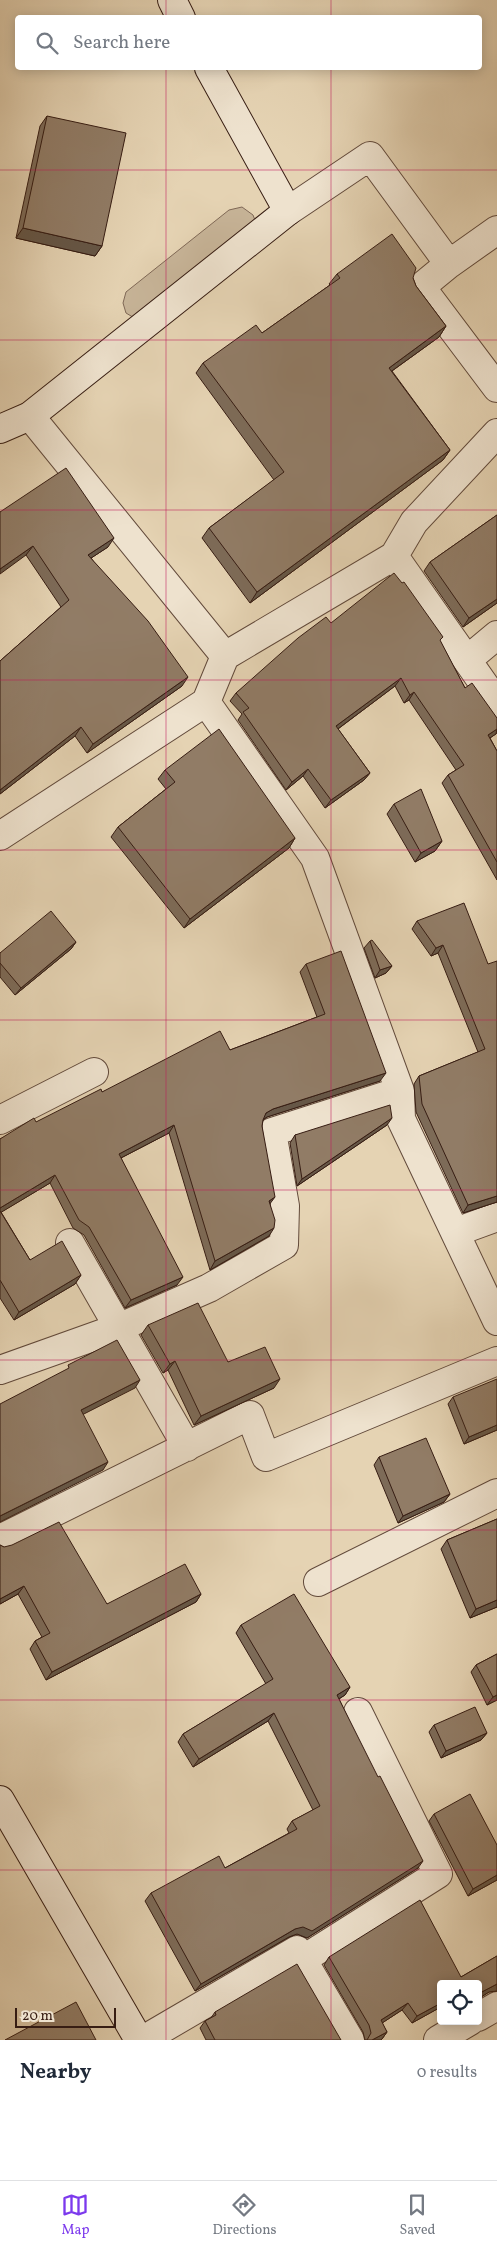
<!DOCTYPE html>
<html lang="en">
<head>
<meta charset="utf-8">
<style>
	:root { --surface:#fff; --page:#f2f2f3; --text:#1f2937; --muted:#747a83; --line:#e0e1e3; --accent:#7c3aed }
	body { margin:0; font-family:Vollkorn,serif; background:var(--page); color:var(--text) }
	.controls { position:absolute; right:15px; bottom:15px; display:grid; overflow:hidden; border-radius:5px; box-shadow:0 2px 12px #0003 }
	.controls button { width:45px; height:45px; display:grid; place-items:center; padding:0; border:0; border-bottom:1px solid var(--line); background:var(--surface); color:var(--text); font:25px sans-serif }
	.scale { position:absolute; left:15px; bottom:12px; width:101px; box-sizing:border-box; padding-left:5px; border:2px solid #371d13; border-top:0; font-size:14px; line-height:18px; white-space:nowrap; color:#371d13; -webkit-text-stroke:4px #eee2ce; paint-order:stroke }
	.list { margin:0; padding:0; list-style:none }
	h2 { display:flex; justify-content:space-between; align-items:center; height:65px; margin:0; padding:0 20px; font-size:21px }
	h2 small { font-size:16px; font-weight:400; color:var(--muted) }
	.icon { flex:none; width:28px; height:28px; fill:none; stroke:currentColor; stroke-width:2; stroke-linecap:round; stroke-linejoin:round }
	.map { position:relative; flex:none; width:497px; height:2040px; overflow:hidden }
	.search { position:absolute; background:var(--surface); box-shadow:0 2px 12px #0003; left:15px; right:15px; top:15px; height:55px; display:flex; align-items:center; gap:12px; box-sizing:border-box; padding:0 18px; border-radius:5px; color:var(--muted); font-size:19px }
	.sheet { height:140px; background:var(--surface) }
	nav { display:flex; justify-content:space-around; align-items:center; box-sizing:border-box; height:70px; border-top:1px solid var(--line); background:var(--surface); font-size:14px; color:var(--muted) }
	nav a { display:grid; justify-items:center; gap:2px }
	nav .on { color:var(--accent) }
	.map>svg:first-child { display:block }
</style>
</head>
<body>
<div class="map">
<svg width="497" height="2040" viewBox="0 0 497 2040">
	<rect width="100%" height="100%" fill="#e5d3b3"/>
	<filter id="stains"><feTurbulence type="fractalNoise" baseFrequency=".004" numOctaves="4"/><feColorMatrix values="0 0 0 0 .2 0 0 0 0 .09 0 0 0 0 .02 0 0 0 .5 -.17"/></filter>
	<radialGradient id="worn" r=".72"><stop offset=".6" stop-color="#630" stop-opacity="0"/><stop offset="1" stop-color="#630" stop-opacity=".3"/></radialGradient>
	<path fill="#c7b498" stroke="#7f6856" d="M242 207 253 215 258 228 136 319 126 313 123 303 126 292 229 210Z"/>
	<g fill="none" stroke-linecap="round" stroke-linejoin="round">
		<defs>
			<path id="street" d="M288 211 370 156 449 264 497 230
				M449 264 421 287 497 388
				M30 416 225 656 394 556 497 703
				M394 556 414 522 497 433
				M467 660 497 635
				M206 702 315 858 400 1091 401 1119 497 1321
				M0 836 206 702 225 656
				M0 1120 94 1072
				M456 1232 497 1217
				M70 1243 187 1447
				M0 1370 118 1328 209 1288 284 1245 285 1206 272 1132 400 1091
				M0 1539 250 1415 266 1457 497 1361
				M318 1582 497 1493
				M302 1960 438 1874 358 1712
				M478 2017 497 2006
				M143 2040 297 1950 350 2040
				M438 2040 470 2021"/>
			<path id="secondary" d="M172 0 181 18
				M0 429 30 416 288 211 209 68
				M0 1800 139 2040"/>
		</defs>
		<use href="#street" stroke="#624a3b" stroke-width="30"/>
		<use href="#secondary" stroke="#371d13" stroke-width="30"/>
		<use href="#street" stroke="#eee2ce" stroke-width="28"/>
		<use href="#secondary" stroke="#eee2ce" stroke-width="28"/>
	</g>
	<path fill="#7d6b58" stroke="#371d13" d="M47 116 102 246 95 256 16 238 40 126Z
		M337 274 413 278 416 286 446 326 439 337 392 371 450 450 443 460 250 603 202 538 209 528 274 480 196 373 203 363 262 333 330 285 329 284Z
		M0 512 108 547 91 558 182 686 87 753 75 736 0 794V661L61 607 26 555Z
		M497 515V603L463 627 424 571 430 562Z
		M331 623 440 641 465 688 497 718V733L490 738 497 751V880L442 783 448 775 456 770 409 700 404 703 395 686 338 729 370 773 364 780 325 808 303 776 286 790 238 720 242 714 230 701 236 693Z
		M165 770 295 838 289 848 184 928 111 837 118 827 166 789 158 779Z
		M394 804 442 841 435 851 415 862 387 814Z
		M417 921 488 964 497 1202 463 1213 416 1112 414 1084 419 1076 478 1052 438 953 431 956 412 929Z
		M370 941 392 966 386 973 375 978 364 948Z
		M76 942 71 949 15 995 0 977V953Z
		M306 964 380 1081 267 1117 263 1120 262 1126 270 1204 269 1236 210 1270 169 1133 121 1158 177 1285 125 1308 84 1235 73 1228 50 1183 1 1212 30 1260 81 1275 75 1284 14 1320 0 1298V1139L102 1092 230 1050 317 1017 300 972Z
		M387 1125 297 1186 290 1143 295 1135Z
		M148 1325 228 1362 274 1388 194 1425 168 1370 163 1373 141 1335Z
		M453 1397 497 1430 464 1444 448 1404Z
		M379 1457 450 1494 444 1502 398 1523 374 1465Z
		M497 1519V1607L470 1618 441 1549 447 1540Z
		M0 1545 107 1604 201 1594 196 1602 46 1680 30 1649 35 1641 42 1637 18 1594 0 1604Z
		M241 1625 350 1687 345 1695 339 1699 418 1868 307 1938 297 1934 289 1937 195 1991 145 1901 151 1893 225 1868 289 1833 287 1829 292 1821 313 1810 268 1721 193 1767 178 1742 183 1734 266 1684 236 1633Z
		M497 1654V1700L487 1705 471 1672 476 1665Z
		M434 1725 487 1733 481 1740 441 1758 429 1732Z
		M434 1814 497 1845V1880L468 1896 429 1821Z
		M497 1956V1991L489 1992 478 1999V1984H441V2011L439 2008 412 2023 402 2010 382 2023 387 2032 382 2039 381 2040H365L363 2032 324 1965 329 1957 461 1977Z
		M215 2012 341 2040H206L200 2028 205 2021 211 2018Z"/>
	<path fill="#665747" stroke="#371d13" d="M23 228 102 246 95 256 16 238Z
		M446 326 439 337 382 378 389 368Z
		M450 450 443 460 250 603 257 592Z
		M114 538 108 547 82 564 88 555Z
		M33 546 26 555 0 574V569Z
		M497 599V603L463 627 469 618Z
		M188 677 182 686 87 753 93 744Z
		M401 678 395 686 331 734 336 726Z
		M414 692 409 700 404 703 410 695Z
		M81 727 75 736 0 794V790Z
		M497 729 496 734 482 743 488 735Z
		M308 769 303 776 286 790 292 782Z
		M370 773 364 780 325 808 331 800Z
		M295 838 289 848 184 928 190 919Z
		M442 841 435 851 415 862 421 853Z
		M76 942 71 949 15 995 21 988Z
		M443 945 438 953 431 956 436 948Z
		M392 966 386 973 375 978 380 970Z
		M386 1073 380 1081 267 1117 261 1121 266 1113 273 1109Z
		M392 1118 387 1125 297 1186 302 1179Z
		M174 1125 169 1133 113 1162 119 1154Z
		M55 1175 50 1183 0 1213V1208Z
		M497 1196V1202L463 1213 468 1205Z
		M275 1197 269 1205V1201Z
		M274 1228 269 1236 210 1270 215 1261Z
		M81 1275 75 1284 14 1320 19 1312Z
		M183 1277 177 1285 125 1308 131 1300Z
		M175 1361 168 1370 163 1373 170 1364Z
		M280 1379 274 1388 194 1425 201 1416Z
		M140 1380 135 1388 76 1418 81 1410Z
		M497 1425V1430L464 1444 469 1437Z
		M108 1462 103 1470 0 1522V1516Z
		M450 1494 444 1502 398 1523 403 1516Z
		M24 1586 18 1594 0 1604V1599Z
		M201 1594 196 1602 46 1680 52 1672Z
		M497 1600V1607L470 1618 476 1609Z
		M350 1687 345 1695 332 1703 337 1695Z
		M497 1695V1700L487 1705 493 1697Z
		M274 1713 268 1721 193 1767 199 1759Z
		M487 1733 481 1740 441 1758 446 1751Z
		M423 1861 418 1868 307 1938 297 1934 289 1937 195 1991 201 1984 295 1929Z
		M497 1875V1880L468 1896 473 1889Z
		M497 1984V1991L489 1992 478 1999V1994Z
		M408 2003 402 2010 376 2027 381 2020Z
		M441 2003V2006L439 2008 412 2023 417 2016Z
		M387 2032 382 2039 381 2040H372Z"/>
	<path fill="#917c66" stroke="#371d13" d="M47 116 126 133 102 246 23 228Z
		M392 234 416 268 413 278 416 286 446 326 389 368 450 450 257 592 209 528 284 472 203 363 256 325 262 333 340 278 337 274Z
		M66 468 114 538 88 555 148 621 188 677 93 744 81 727 0 790V661L69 600 33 546 0 569V512Z
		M497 515V599L469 618 430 562Z
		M394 573 402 583 404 582 443 637 440 640 465 688 472 683 497 718V729L488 735 497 751V862L448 775 464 765 414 692 410 695 401 678 336 726 370 773 331 800 308 769 292 782 243 712 249 708 236 693 298 638 326 617 331 623Z
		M219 729 295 838 190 919 118 827 175 782 165 770Z
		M421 789 442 841 421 853 394 804Z
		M464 903 488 964 497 961V1196L468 1205 422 1104 419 1076 485 1049 443 945 436 948 417 921Z
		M51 911 76 942 21 988 0 963V953Z
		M372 940 392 966 380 970 370 941Z
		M341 951 386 1073 273 1109 266 1113 263 1120 262 1126 275 1197 269 1201 275 1220 274 1228 215 1261 174 1125 119 1154 183 1277 131 1300 89 1227 79 1220 55 1175 0 1208V1139L34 1118 36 1122 101 1089 102 1092 220 1031 230 1050 325 1014 306 964Z
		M390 1105 392 1118 302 1179 295 1135Z
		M0 1211 30 1260 62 1241 81 1275 19 1312 0 1280Z
		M198 1303 228 1362 265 1347 280 1379 201 1416 175 1361 170 1364 148 1325Z
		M117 1340 140 1380 81 1410 108 1462 0 1516V1404L69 1368 68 1365Z
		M497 1379V1425L469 1437 453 1397Z
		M426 1438 450 1494 403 1516 379 1457Z
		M497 1519V1600L476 1609 447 1540Z
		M59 1522 107 1604 185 1564 201 1594 52 1672 35 1641 50 1633 24 1586 0 1599V1545L4 1547 12 1545Z
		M294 1594 350 1687 337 1695 378 1777 380 1776 423 1861 312 1931 303 1927 295 1929 201 1984 151 1893 219 1856 225 1868 297 1829 292 1821 320 1806 274 1713 199 1759 183 1734 273 1679 241 1625Z
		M497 1654V1695L493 1697 476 1665Z
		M475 1707 487 1733 446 1751 434 1725Z
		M470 1794 497 1845V1875L473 1889 434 1814Z
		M420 1900 461 1977 497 1956V1984L478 1994V1984H441V2003L417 2016 408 2003 381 2020 387 2032 372 2040H367L371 2033 369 2025 329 1957Z
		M297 1964 341 2040H215L205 2021 216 2015 215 2012Z
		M76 2002 96 2040H5Z"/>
	<path fill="none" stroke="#c2185b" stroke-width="1" stroke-opacity="0.55" d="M166 0V18M331 0V18M166 68V2040M331 68V2040M0 170H497M0 340H497M0 510H497M0 680H497M0 850H497M0 1020H497M0 1190H497M0 1360H497M0 1530H497M0 1700H497M0 1870H497"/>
	<rect width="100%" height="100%" filter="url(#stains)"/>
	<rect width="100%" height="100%" fill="url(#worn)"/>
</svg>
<div class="controls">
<button><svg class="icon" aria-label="locate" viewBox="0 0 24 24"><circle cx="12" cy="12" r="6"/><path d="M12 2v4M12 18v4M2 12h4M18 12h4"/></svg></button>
</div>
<div class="scale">20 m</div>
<div class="search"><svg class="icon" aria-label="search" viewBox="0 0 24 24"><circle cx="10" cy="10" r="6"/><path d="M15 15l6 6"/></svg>Search here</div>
</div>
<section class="sheet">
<h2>Nearby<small>0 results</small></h2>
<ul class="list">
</ul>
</section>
<nav>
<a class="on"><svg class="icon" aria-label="map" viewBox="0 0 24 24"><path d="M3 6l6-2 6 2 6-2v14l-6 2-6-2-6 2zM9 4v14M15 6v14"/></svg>Map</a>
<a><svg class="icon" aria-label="directions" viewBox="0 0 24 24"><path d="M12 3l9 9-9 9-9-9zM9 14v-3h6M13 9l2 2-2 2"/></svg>Directions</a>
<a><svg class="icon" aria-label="saved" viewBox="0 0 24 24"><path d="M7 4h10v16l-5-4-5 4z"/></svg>Saved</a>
</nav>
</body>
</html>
